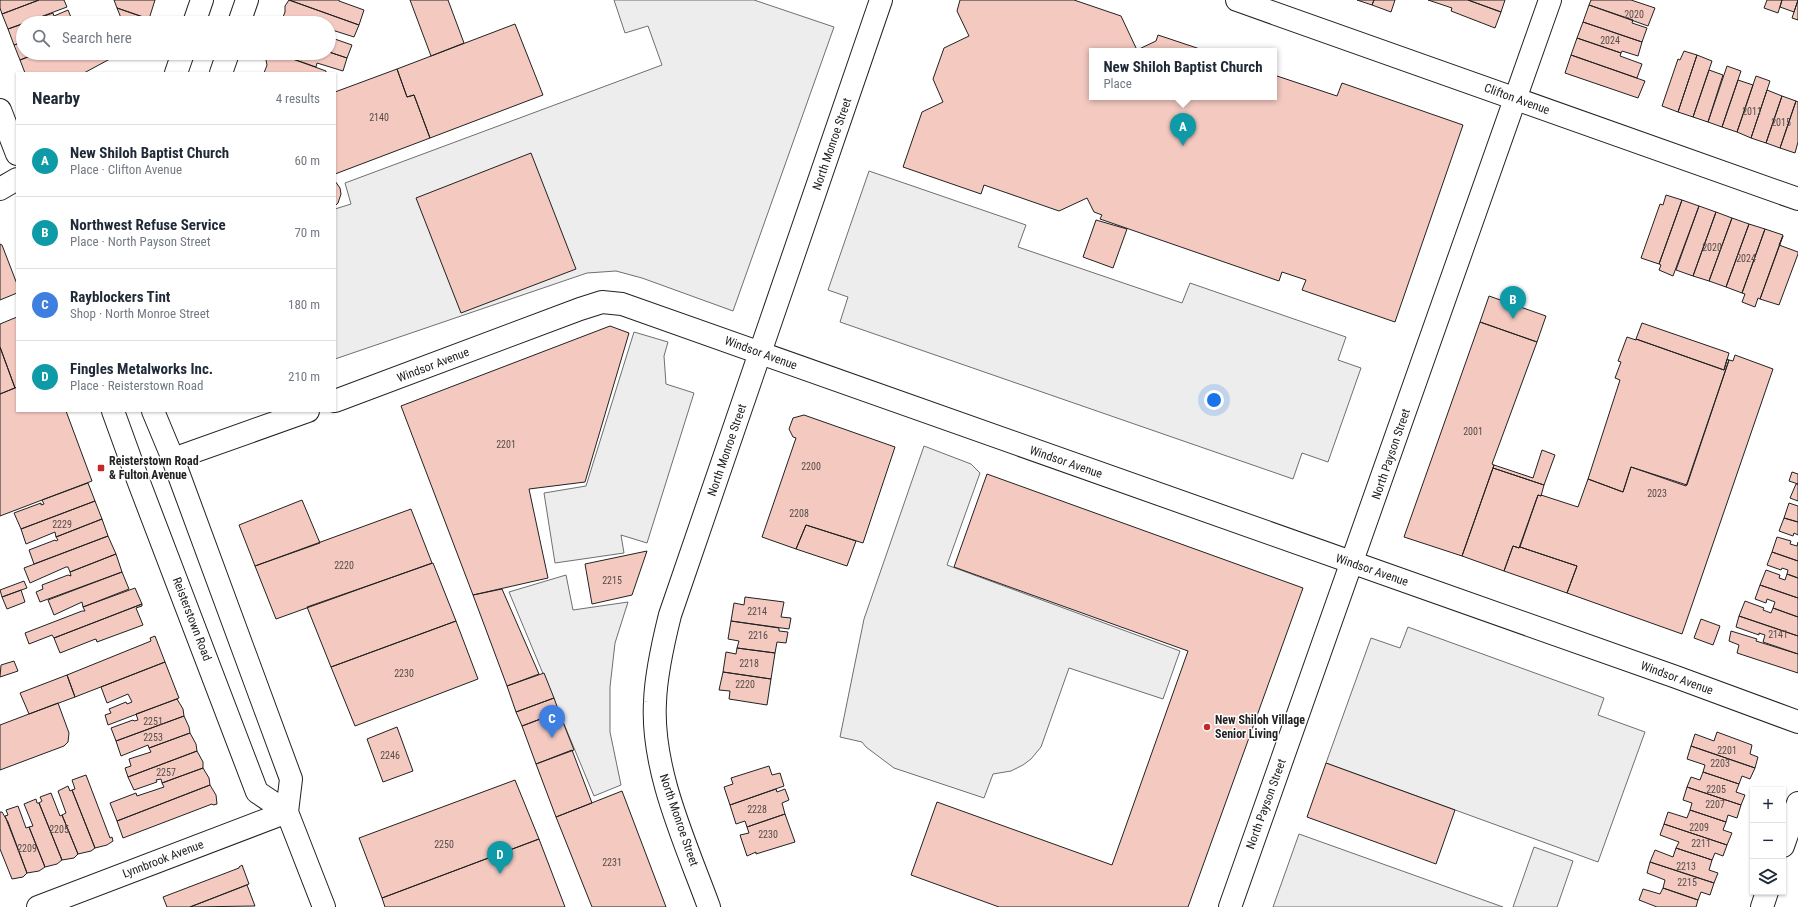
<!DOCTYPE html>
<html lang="en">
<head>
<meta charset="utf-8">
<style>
	:root { --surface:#fff; --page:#f6f6f7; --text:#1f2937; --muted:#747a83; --line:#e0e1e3; --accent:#ea580c }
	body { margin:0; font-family:"Roboto Condensed",sans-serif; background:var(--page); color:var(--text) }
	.controls { position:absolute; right:12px; bottom:12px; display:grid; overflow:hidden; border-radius:0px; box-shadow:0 1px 3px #0004 }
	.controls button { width:36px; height:36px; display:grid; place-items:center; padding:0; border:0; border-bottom:1px solid var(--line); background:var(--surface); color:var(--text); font:20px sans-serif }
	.you { position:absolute; left:1214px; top:400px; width:14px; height:14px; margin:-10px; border:3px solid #fff; border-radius:50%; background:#1a73e8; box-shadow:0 0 0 6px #1a73e833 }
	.badge { display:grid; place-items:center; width:26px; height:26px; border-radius:50%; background:var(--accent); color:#fff; font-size:13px; font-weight:700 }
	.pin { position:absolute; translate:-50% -33px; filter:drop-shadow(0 1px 2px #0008) }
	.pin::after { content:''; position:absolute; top:21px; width:14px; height:12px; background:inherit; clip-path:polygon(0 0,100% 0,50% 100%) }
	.popup { position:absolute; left:1089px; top:48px; width:188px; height:52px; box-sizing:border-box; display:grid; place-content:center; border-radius:0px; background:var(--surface); filter:drop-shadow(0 1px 3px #0005); font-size:13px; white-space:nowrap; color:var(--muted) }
	.popup b { font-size:15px; color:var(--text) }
	.popup::after { content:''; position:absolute; left:50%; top:100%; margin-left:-8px; border:8px solid transparent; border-top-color:var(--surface) }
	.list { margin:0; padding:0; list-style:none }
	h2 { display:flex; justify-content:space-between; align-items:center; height:52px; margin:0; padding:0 16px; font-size:17px }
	h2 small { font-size:13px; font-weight:400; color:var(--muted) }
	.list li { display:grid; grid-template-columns:26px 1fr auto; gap:12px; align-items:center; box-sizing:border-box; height:72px; padding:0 16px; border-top:1px solid var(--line) }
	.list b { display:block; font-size:15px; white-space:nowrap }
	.list p { margin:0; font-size:13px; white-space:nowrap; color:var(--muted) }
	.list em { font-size:13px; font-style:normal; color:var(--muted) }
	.icon { flex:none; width:22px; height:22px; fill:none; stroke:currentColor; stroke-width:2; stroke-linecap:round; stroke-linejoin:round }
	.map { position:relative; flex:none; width:1798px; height:907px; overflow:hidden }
	.search { position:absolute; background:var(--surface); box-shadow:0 1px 3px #0004; left:16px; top:16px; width:320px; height:44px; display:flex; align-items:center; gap:10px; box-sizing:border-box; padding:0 14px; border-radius:22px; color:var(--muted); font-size:15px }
	.panel { position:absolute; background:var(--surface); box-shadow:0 1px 3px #0004; left:16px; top:72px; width:320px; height:340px; border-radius:0px }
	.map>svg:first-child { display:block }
</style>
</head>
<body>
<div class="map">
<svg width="1798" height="907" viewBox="0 0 1798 907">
	<rect width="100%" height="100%" fill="#fff"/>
	<path fill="#ededed" stroke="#6f6f6f" d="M614 0H754L834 27 733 311 642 278 616 271 587 273 335 359V209L351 204 345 183 662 65 648 26 625 33Z
		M869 171 1026 225 1018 247 1182 303 1190 283 1346 337 1338 360 1361 368 1328 462 1302 453 1293 479 840 322 848 297 828 290Z
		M634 332 668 342 664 356 666 384 694 393 647 543 621 535 624 553 555 563 544 493 586 486Z
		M924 446 971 464 980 473 947 565 1180 651 1163 699 1069 668 1041 747 1031 759 1023 765 1011 771 993 774 984 798 894 768 866 747 862 742 840 737 864 619Z
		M566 575 573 610 628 602 615 643 610 687V732L621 785 594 796 509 592Z
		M1408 627 1604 698 1598 715 1645 732 1598 862 1326 763 1371 638 1400 648Z
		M1299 834 1503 907H1273Z
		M1534 847 1573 861 1557 907H1513Z"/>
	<path fill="#f3c9c0" stroke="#222" d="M0 0H39L2 14 0 8Z
		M39 0H64L67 7 8 29 2 14Z
		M114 0H155L149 19 117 8Z
		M289 0H339V1L364 10 359 25Z
		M289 0 359 25 354 37 329 29V23H299L283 17 285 12V6Z
		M410 0H448L464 43 431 56Z
		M960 0H1074L1121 16 1137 50 1156 41 1158 35 1206 51H1092V97H1274V75L1337 96 1342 83 1463 125 1395 322 1302 290 1306 280 1282 272 1279 281 1100 219 1102 215 1094 212 1087 198 1059 211 984 185 981 194 903 167 922 112 943 102 933 79 944 48 969 36 957 11Z
		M1357 0H1374L1372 5Z
		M1374 0H1395L1391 12 1372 5Z
		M1428 0H1468L1501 12 1495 28 1451 11 1452 8Z
		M1468 0H1505L1501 12Z
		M1591 0H1631L1655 8 1648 26 1589 5Z
		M1767 0H1782L1778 13 1764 8Z
		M1782 0H1798L1794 12 1780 7Z
		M1798 0V20L1792 18Z
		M1589 5 1633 20 1632 23 1647 28 1642 42 1583 22Z
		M117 8 149 19 147 23H123Z
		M68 10 73 22 71 23H25L53 13 54 16Z
		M283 17 299 23H279Z
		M1583 22 1642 42 1638 56 1622 51 1621 53 1577 38Z
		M23 24V42L14 45 8 29Z
		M515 24 543 95 430 138 414 95 407 97 397 69Z
		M329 37 352 45 347 58 329 52Z
		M1577 38 1621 53 1620 56 1642 64 1637 78 1571 55Z
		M23 42V53H38L20 60 14 45Z
		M1684 51 1697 55 1678 112 1662 106 1678 59 1680 60Z
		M329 52 347 58 343 71 317 63 316 67 276 53Z
		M38 53H69L71 58 79 54V53H121L84 73H25L20 60Z
		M271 53H276L326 71V73H264L267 65 266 60Z
		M1571 55 1645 81 1638 98 1565 73Z
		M1697 55 1712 61 1693 117 1678 112Z
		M1727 66 1741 71 1722 127 1708 122Z
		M397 69 407 97 414 95 430 138 335 174V92Z
		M1709 70 1723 75 1708 122 1693 117Z
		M1756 76 1770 81 1751 138 1737 132Z
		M1738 80 1753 85 1737 132 1722 127Z
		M1767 90 1782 96 1766 143 1751 138Z
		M1782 96 1796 101 1780 148 1766 143Z
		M1796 101 1798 102V142L1795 153 1780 148Z
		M531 153 576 269 461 313 416 198Z
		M335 181 340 188 341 194 338 203 335 206Z
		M1666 195 1682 200 1659 264 1641 258 1660 204 1663 205Z
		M1682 200 1699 206 1673 276 1659 270 1661 265 1659 264Z
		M1699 206 1716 212 1693 276 1676 270Z
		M1716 212 1732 218 1709 281 1693 276Z
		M1732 218 1749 224 1726 287 1709 281Z
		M1096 220 1127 229 1113 268 1083 257Z
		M1749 224 1765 229 1742 293 1726 287Z
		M1765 229 1783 235 1760 299 1758 298 1755 307 1742 302 1745 294 1742 293Z
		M1783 236 1779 245 1798 252V254L1779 305 1760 299Z
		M0 244 2 245 17 284V293L0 300Z
		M1489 296 1546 316 1537 342 1480 322Z
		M17 317V387L15 388 0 347V324Z
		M1480 322 1537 342 1492 464 1494 465 1462 556 1404 537Z
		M1642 323 1729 353 1724 370 1636 339Z
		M610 326 629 333 585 482 529 489 548 578 473 595 401 406Z
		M1627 337 1636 340V339L1724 370 1727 359 1729 360 1687 485 1631 467 1623 492 1588 479 1620 380 1615 378 1621 362 1618 361Z
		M0 347 15 388 0 394Z
		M1735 355 1773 369 1682 634 1567 593 1577 566 1520 547 1538 495 1541 496V495L1578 507 1588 479 1623 492 1631 467 1686 486 1729 360 1733 361Z
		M17 387V411H66L92 481 0 516V394Z
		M804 415 895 447 863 543 806 525 796 549 762 537 796 438 793 437 789 429 793 418Z
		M1542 450 1555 455 1544 485 1493 468 1494 465 1533 478Z
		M1493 468 1544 485 1541 496 1538 495 1519 548 1513 546 1504 571 1462 556Z
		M1792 472 1798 474V484L1789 481Z
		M987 474 1303 588 1188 907H999L911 875 937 802 1112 865 1188 651 954 567Z
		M88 483 95 501 21 529 14 513 41 503V505L44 504 42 500Z
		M1796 484H1798V501L1790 498Z
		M302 500 320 543 255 566 239 525Z
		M95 501 102 519 56 537 55 532 26 544 21 529Z
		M1789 503 1798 506V522L1784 518Z
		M411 509 432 563 276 619 255 566Z
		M1784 518 1798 522V535L1794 533 1793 536 1779 531Z
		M102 519 108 536 34 564 29 550 55 540 56 541 58 540 56 537Z
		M806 525 856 541 847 566 796 549Z
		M108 536 116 554 70 572 68 567H66L30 583 24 568Z
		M1777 537 1791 541 1790 544 1797 546 1798 542V561L1772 552Z
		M1513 546 1519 548 1520 547 1577 566 1567 593 1504 571Z
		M647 551 632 595 592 604 585 564Z
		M1772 552 1798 561V578L1787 574 1788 570 1782 568 1781 570 1767 565Z
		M116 554 122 572 40 602 36 592 43 589 42 585 68 575 71 576 70 572Z
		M433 563 456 621 331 667 307 607Z
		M1766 570 1780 575 1779 578 1785 580 1787 574 1798 578V598L1760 585Z
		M122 572 129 589 83 607 82 602 54 615 48 600Z
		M24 581 27 588 2 597 0 590Z
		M1760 585 1798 598V617L1773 608 1775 602 1767 599 1766 603 1755 599Z
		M135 588 142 604 54 638 52 635 29 644 25 633 82 611H85L83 607Z
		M502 589 539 674 507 686 473 595Z
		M21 590 25 602 7 609 2 597Z
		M745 597 784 602 781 617 791 618 789 629 731 621 734 603 744 605Z
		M1745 601 1764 608 1763 610 1771 613 1773 608 1798 617V636L1739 616Z
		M142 604V606L136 608 143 625 97 642 96 639 93 640 60 653 54 638Z
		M1739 616 1798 636V654L1763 642 1765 635 1759 633V635L1736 627Z
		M1701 619 1720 626 1713 645 1694 638Z
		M456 621 478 679 355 726 331 667Z
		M731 621 779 628V631L788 632 786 643 777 642 775 653 737 648 739 641 728 639Z
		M1731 631 1757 639 1756 641 1798 654V673L1737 653 1739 645 1729 641Z
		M155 636 165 662 75 697 67 675 151 641 150 638Z
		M737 648 775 653 771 679 723 672 726 652 736 654Z
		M14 661 18 671 0 677 1 665Z
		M165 662 179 698 108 725 105 715 111 713 109 709 126 702 127 704 132 702 128 694 107 703 101 687Z
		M723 672 771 679 767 705 729 699 730 691 719 690Z
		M544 673 554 698 516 712 507 686Z
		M67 675 75 697 29 714 20 693Z
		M554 698 559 712 522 726 516 712Z
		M177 699 183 709 184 716 116 741 111 728 133 720 134 721 138 720 136 714Z
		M58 703 69 733 68 742 64 746 0 770V725Z
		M559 712 574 750 536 764 522 726Z
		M184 716 189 727 190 733 149 748 148 745 121 756 116 741Z
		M397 727 413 771 383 782 367 739Z
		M1717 732 1752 745 1750 754 1758 757 1755 768 1691 746 1695 734 1714 741Z
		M190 733 196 744 197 751 128 777 125 768 131 766 129 759 151 752 149 748Z
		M1691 746 1755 768 1750 779 1742 776 1739 784 1703 772 1705 765 1687 759Z
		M572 750 592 803 556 817 536 764Z
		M197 751 203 762V768L162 783 161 779 156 780 157 782 134 790 128 777Z
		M1326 763 1455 810 1436 864 1307 817Z
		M769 766 772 775 780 773 784 786 730 805 724 787 733 784 731 778Z
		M203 768 209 778 210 785 117 821 110 803 136 793 137 796 164 787 162 783Z
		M1703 772 1739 784 1736 792 1745 795 1741 805 1687 787 1691 777 1700 780Z
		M86 775 110 838 112 837 113 841 107 845 95 848 72 790 75 789 72 780Z
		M515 780 539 839 382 898 359 838Z
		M210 785 216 795 217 804 213 805 212 804 123 838 117 821Z
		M68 786 70 791 72 790 95 848 91 851 78 854 62 815 66 813 58 791Z
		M1687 787 1741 805 1737 818 1728 815 1726 822 1690 810 1692 803 1683 800Z
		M776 789 777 792 785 789 789 800 782 803 785 814 747 827 745 821 736 824 730 805Z
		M622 791 666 907H592L556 817Z
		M51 793 60 816 62 815 78 854 74 858 62 860 39 803 42 801 40 797Z
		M36 799 37 803H39L62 860 57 864 45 867 29 827 33 826 24 804Z
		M18 806 26 828 29 827 45 867 39 871 27 873 5 816 8 815 6 810Z
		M1690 810 1726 822 1723 830 1732 833 1727 845 1664 824 1668 812 1687 818Z
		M0 812H2L8 822 27 873 23 877 12 879 0 849Z
		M785 814 795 842 756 854V852L747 856 740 835 749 833 747 827Z
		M1664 824 1727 845 1723 856 1715 853 1712 860 1676 848 1679 842 1660 835Z
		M539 839 565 907H385L382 898Z
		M1676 848 1712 860 1709 870 1718 873 1714 883 1650 862 1655 850 1673 857Z
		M1650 862 1714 883 1710 895 1701 892 1698 900 1663 888 1665 880 1647 873Z
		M242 865 249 884 190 907H167L163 897 239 868V867Z
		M247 885 255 906 190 907 203 902Z
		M1663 888 1698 900 1696 907H1657L1639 900 1643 889 1660 894Z"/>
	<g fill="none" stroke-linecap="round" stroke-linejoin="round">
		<defs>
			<path id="street" d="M38 907 287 812
				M1230 907 1550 0"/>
			<path id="secondary" d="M1237 0 1798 199
				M0 189 17 179
				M335 401 580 309 602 302 622 304 1676 677 1798 722
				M173 459 308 411
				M1783 846 1798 803
				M1762 907 1767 892"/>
			<path id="primary" d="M194 23 202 0
				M239 23 247 0
				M176 73 183 53
				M221 73 228 53
				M0 110 17 154
				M113 411 138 480 257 792 287 812
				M153 411 173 459 291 779 287 812 324 907
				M709 907C686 844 651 770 655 702 656 673 663 643 670 615L881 0"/>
		</defs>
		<use href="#street" stroke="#222" stroke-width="24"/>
		<use href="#secondary" stroke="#222" stroke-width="24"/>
		<use href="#primary" stroke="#222" stroke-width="24"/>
		<use href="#street" stroke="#fff" stroke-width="22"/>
		<use href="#secondary" stroke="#fff" stroke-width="22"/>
		<use href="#primary" stroke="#fff" stroke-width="22"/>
	</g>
	<g fill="#c62828" stroke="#fff" stroke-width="1.5">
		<rect x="97" y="464" width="8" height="8" rx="2"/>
		<circle cx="1207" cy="727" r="4"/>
	</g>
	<g text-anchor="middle" stroke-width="3" stroke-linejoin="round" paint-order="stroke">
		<g font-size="10" fill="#564c4a">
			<text x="1634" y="18">2020</text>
			<text x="1610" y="44">2024</text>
			<text x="1752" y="115">2011</text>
			<text x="379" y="121">2140</text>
			<text x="1781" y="126">2015</text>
			<text x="1712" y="251">2020</text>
			<text x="1746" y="262">2024</text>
			<text x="1473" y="435">2001</text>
			<text x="506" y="448">2201</text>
			<text x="811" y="470">2200</text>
			<text x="1657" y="497">2023</text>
			<text x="799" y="517">2208</text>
			<text x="62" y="528">2229</text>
			<text x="344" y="569">2220</text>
			<text x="612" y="584">2215</text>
			<text x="757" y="615">2214</text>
			<text x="1778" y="638">2141</text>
			<text x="758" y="639">2216</text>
			<text x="749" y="667">2218</text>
			<text x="404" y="677">2230</text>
			<text x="745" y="688">2220</text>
			<text x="153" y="725">2251</text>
			<text x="153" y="741">2253</text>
			<text x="1727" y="754">2201</text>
			<text x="390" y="759">2246</text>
			<text x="1720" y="767">2203</text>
			<text x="166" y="776">2257</text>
			<text x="1716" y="793">2205</text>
			<text x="1715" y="808">2207</text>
			<text x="757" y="813">2228</text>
			<text x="1699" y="831">2209</text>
			<text x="59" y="833">2205</text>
			<text x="768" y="838">2230</text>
			<text x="1701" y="847">2211</text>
			<text x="444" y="848">2250</text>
			<text x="27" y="852">2209</text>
			<text x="612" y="866">2231</text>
			<text x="1686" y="870">2213</text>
			<text x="1687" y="886">2215</text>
		</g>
		<g font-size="12" fill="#222" stroke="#fff">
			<text transform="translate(1517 99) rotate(20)" y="4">Clifton Avenue</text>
			<text transform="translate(832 144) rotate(-71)" y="4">North Monroe Street</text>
			<text transform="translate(761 353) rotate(20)" y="4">Windsor Avenue</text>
			<text transform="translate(433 365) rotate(-21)" y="4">Windsor Avenue</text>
			<text transform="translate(727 450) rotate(-71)" y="4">North Monroe Street</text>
			<text transform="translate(1391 454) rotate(-71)" y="4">North Payson Street</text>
			<text transform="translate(1066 462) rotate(19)" y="4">Windsor Avenue</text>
			<text transform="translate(1372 570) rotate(19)" y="4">Windsor Avenue</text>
			<text transform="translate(192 619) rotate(69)" y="4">Reisterstown Road</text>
			<text transform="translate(1677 678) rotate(20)" y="4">Windsor Avenue</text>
			<text transform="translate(1266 804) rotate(-70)" y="4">North Payson Street</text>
			<text transform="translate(679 820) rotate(71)" y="4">North Monroe Street</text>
			<text transform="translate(163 859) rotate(-21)" y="4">Lynnbrook Avenue</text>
		</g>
		<g font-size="12" font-weight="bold" fill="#222" stroke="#fff" text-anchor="start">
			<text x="109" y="465">Reisterstown Road<tspan x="109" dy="14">&amp; Fulton Avenue</tspan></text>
			<text x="1215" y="724">New Shiloh Village<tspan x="1215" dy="14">Senior Living</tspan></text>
		</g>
	</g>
</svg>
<div class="controls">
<button>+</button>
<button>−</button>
<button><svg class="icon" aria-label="layers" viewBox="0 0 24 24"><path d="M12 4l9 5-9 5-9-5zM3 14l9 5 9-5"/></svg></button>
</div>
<div class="you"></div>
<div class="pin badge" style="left:1183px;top:146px;background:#0f9aa8">A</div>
<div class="popup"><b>New Shiloh Baptist Church</b>Place</div>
<div class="pin badge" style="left:1513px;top:319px;background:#0f9aa8">B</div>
<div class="pin badge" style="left:552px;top:738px;background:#3f7fe0">C</div>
<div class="pin badge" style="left:500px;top:874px;background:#0f9aa8">D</div>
<div class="search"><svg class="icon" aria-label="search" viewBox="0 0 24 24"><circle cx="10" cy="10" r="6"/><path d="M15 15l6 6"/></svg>Search here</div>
<section class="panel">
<h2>Nearby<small>4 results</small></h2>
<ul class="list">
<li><span class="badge" style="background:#0f9aa8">A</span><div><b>New Shiloh Baptist Church</b><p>Place · Clifton Avenue</p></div><em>60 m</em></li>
<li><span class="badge" style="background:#0f9aa8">B</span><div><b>Northwest Refuse Service</b><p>Place · North Payson Street</p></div><em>70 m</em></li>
<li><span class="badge" style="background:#3f7fe0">C</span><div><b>Rayblockers Tint</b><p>Shop · North Monroe Street</p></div><em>180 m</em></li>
<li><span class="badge" style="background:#0f9aa8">D</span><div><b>Fingles Metalworks Inc.</b><p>Place · Reisterstown Road</p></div><em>210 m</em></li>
</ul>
</section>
</div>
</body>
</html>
